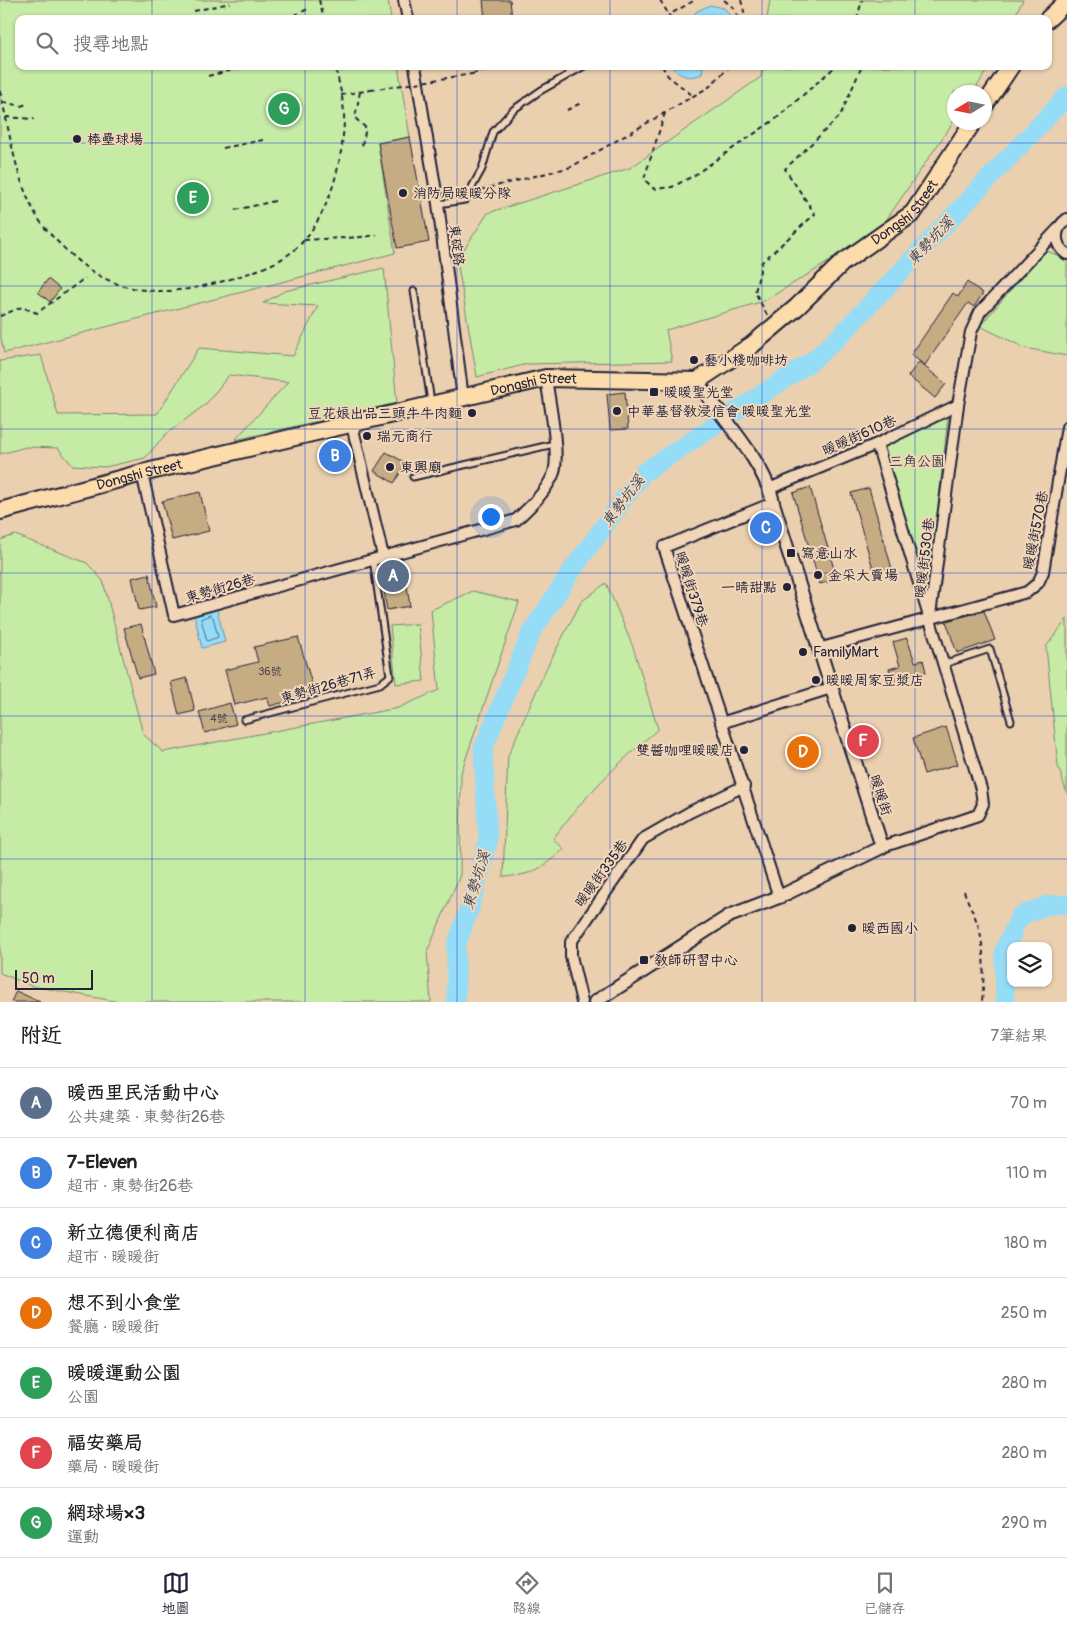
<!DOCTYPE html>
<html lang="zh-TW">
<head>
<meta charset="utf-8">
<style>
	:root { --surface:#fff; --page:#f2f2f2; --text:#202124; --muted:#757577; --line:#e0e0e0; --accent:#22223b }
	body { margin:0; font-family:Pangolin,"LXGW WenKai TC",sans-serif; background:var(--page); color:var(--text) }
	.controls { position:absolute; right:15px; bottom:15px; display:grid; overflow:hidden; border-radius:10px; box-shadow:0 1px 4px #0004 }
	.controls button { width:45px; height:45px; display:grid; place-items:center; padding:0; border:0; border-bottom:1px solid var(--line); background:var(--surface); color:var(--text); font:25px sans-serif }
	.compass { position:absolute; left:947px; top:85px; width:45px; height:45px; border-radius:50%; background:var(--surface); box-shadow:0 1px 4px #0004; rotate:260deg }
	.scale { position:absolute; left:15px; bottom:12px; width:78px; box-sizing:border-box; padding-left:5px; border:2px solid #22223b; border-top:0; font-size:14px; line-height:18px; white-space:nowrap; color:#22223b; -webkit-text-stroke:4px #f1d6b8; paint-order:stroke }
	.you { position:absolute; left:490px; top:516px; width:18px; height:18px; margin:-12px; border:4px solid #fff; border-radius:50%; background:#1a73e8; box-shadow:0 0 0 8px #1a73e833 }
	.badge { display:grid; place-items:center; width:32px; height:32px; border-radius:50%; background:var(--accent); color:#fff; font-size:16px; font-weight:700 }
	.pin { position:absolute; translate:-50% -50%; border:2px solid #fff; box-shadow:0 1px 5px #0006 }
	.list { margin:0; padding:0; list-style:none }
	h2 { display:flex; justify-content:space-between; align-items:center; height:65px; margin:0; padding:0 20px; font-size:21px }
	h2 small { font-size:16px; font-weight:400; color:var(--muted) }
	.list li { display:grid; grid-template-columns:32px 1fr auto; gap:15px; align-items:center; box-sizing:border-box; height:70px; padding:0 20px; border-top:1px solid var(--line) }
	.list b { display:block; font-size:19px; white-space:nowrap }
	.list p { margin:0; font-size:16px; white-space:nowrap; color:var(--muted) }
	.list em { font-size:16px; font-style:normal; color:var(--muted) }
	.icon { flex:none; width:28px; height:28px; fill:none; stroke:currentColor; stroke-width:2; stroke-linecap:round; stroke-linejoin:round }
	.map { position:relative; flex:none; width:1067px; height:1002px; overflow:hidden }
	.search { position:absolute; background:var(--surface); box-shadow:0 1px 4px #0004; left:15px; right:15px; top:15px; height:55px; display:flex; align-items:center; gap:12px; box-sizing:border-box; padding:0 18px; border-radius:10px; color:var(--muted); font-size:19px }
	.sheet { height:555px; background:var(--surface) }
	nav { display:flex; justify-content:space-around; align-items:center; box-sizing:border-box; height:70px; border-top:1px solid var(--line); background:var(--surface); font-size:14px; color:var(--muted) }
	nav a { display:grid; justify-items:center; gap:2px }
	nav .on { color:var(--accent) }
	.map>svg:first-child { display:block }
</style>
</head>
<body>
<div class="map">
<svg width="1067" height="1002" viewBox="0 0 1067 1002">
	<rect width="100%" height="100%" fill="#ebd0af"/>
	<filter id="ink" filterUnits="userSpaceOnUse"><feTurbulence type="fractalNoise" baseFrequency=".02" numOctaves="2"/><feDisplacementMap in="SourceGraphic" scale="10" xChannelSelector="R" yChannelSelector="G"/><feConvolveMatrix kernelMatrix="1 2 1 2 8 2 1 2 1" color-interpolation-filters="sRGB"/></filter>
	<g filter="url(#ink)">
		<path fill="#c6eba5" stroke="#748670" d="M0 0H388L391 19H19V66H398L410 137 378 143 395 253 4 353 0 333Z
			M770 0H1023L1013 19H767Z
			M763 66H989L974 92H954V121L878 232 764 301 666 330 672 361 527 364 477 377 457 260 488 213 630 168 761 77Z
			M1047 251 1067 259V356L1025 348 980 326 1042 253Z
			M384 268 397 403 235 440 288 382 229 375 206 404 165 435 145 458 105 467 72 465 58 448 26 447 0 454V361L41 355 58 415 157 414 199 348 293 356 318 306 263 303 285 291Z
			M948 417 928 596 884 446Z
			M15 535 87 563 103 581 143 734 163 752 398 708 439 690 431 610 473 591 519 602 461 773 460 875 427 952 431 1002H120L32 986 0 973V540Z
			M606 583 633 647 658 729C618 763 583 797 553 839L564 849C540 869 534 875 503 877L508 756 546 669 581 602Z
			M1067 619V794L1058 766 1046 647Z
			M418 624 424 681 396 684 390 626Z"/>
		<path fill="#95dcf7" stroke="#6792ac" d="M710 5 724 8 733 19H690L697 11Z
			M671 66H703L702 74C690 79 680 77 671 66Z
			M217 609 225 642 202 648 194 614Z"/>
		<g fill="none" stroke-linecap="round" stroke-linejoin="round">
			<path stroke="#506c86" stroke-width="1" d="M211 615 213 617 218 637 207 641 201 619Z"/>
			<path stroke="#95dcf7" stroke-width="19" d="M456 1002V946L469 910 488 841 483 749 531 633 575 566 643 473 812 361 838 338 1067 96
				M1005 1002 1004 951 1020 916 1048 905 1067 904"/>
		</g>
		<path fill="#c6ac83" stroke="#22223b" d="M483 0H510L512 19H485Z
			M410 137 429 242 397 248 378 143Z
			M48 279 60 289 50 302 38 292Z
			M967 282 983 293 974 307 968 303 925 365 911 355 953 293 958 297Z
			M919 362 946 384 935 398 908 376Z
			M625 392 628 429 610 430 607 394Z
			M386 452 406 463 394 483 374 471Z
			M810 487 837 579 820 584 793 493Z
			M869 488 892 569 875 575 851 493Z
			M200 492 209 531 172 540 162 501Z
			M403 560 410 606 387 610 380 565Z
			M149 574 156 607 139 610 132 578Z
			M984 611 995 640 957 653 946 621Z
			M141 624 154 674 138 678 124 628Z
			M298 637 315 694 270 706 267 697 234 705 225 670 258 662 254 647Z
			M907 638 915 662 923 660 926 672 893 681 889 669 900 666 893 642Z
			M187 678 195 711 179 715 171 682Z
			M230 703 236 724 205 733 199 712Z
			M946 727 958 764 924 774 913 738Z
			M16 991 40 1002H11Z"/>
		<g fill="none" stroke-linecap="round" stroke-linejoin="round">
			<defs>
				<path id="service" d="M569 66V74
					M438 204 465 200 482 169 493 132 513 110 540 91 584 66
					M414 291 431 402
					M413 477 554 444
					M944 664 990 649 1011 721
					M244 720 380 684 390 676 373 559"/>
				<path id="minor" d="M404 0 408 19
					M415 66 438 204 463 398
					M1067 219C1054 228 1053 245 1067 254
					M352 425 383 556
					M877 444 981 789 983 804 978 815 882 847
					M142 473 174 615 516 520C530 507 545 493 553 475 561 458 549 400 546 378
					M771 488 877 444 958 405
					M773 503 664 547 779 897
					M930 615 958 405 971 332 980 312 1058 229
					M818 649 1027 592 1038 583 1043 572 1067 427
					M721 723 831 688
					M582 1002 571 956V942L643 839 690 812 744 786"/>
				<path id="tertiary" d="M595 1002 729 916 779 897 882 847 773 503C766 463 720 416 697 381"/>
				<g id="primary">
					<path d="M1048 19 1067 1"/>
					<path d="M984 106 1011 66"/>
					<path id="s1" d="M0 511 142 473 546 378 697 381 752 345 797 307 842 263 913 213 973 122"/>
				</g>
			</defs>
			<use href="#service" stroke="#22223b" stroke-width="9"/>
			<use href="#minor" stroke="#22223b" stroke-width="14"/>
			<use href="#tertiary" stroke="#22223b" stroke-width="16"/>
			<use href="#primary" stroke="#22223b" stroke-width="20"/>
			<path stroke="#22223b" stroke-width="2" stroke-dasharray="5 4" stroke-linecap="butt" d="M319 0 324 19
				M660 0 669 15
				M724 0 734 8 739 19
				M741 0 746 19
				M194 11 230 3
				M286 19 308 9
				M671 19 669 15 695 0
				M857 19 862 0
				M662 66 668 76 692 95
				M472 74 498 66
				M208 76 246 67
				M0 91C10 132 15 180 38 218 45 230 57 241 68 252 118 301 174 297 237 277 262 269 287 261 305 239 331 207 342 163 344 122 345 104 339 84 335 66
				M360 92 355 118 366 128 362 146
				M341 95 371 90
				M3 102 21 106 27 104
				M567 110 583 102
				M665 113 644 179 654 189 672 187 693 176 777 118 836 66
				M6 117 34 119
				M223 148 263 140
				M480 190 571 167 709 87 730 66
				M235 210 275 201
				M304 240C329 238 353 239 377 235
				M767 315 755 292 762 262 815 214 785 169 840 116 862 66
				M0 316 22 307 37 313 85 278
				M964 891C968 903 975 915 979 928 985 952 984 977 982 1002"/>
			<use href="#service" stroke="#f1d6b8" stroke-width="5"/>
			<use href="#minor" stroke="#f1d6b8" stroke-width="10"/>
			<use href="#tertiary" stroke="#f1d6b8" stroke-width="12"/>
			<use href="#primary" stroke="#fddcac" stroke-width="16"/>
			<path stroke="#22223b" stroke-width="2" stroke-dasharray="5 4" stroke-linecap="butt" d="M371 90 472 74"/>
		</g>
	</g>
	<path fill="none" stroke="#1d4ed8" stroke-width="1" stroke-opacity="0.55" d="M152 0V19M305 0V19M457 0V19M610 0V19M762 0V19M915 0V19M152 66V1002M305 66V1002M457 66V1002M610 66V1002M762 66V1002M915 66V1002M0 143H1067M0 286H1067M0 429H1067M0 573H1067M0 716H1067M0 859H1067"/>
	<g fill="#22223b" stroke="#f1d6b8" stroke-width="2">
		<circle cx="77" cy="139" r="5"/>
		<circle cx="403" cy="193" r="5"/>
		<circle cx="694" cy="360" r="5"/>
		<rect x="649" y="387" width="10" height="10" rx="2.5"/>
		<circle cx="617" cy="411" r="5"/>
		<circle cx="472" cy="413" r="5"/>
		<circle cx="367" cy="436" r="5"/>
		<circle cx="390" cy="467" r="5"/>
		<rect x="786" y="548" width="10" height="10" rx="2.5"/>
		<circle cx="818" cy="575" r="5"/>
		<circle cx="787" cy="587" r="5"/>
		<circle cx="803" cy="652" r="5"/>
		<circle cx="816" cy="680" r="5"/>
		<circle cx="744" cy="750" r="5"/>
		<circle cx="852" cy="928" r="5"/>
		<rect x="639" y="955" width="10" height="10" rx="2.5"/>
	</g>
	<g text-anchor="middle" stroke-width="4" stroke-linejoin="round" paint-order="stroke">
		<g font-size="11" fill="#4b444d">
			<text x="270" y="675">36號</text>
			<text x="219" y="722">4號</text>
		</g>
		<g font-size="14" fill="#22223b" stroke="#f1d6b8" text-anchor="start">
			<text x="87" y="144">棒壘球場</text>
			<text x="413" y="198">消防局暖暖分隊</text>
			<text x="704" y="365">藝小棧咖啡坊</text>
			<text x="664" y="397">暖暖聖光堂</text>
			<text x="627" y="416">中華基督教浸信會 暖暖聖光堂</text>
			<text x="462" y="418" text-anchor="end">豆花娘出品三頭牛牛肉麵</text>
			<text x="377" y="441">瑞元商行</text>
			<text x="400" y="472">東興廟</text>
			<text x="801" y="558">寫意山水</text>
			<text x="828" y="580">金采大賣場</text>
			<text x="777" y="592" text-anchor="end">一晴甜點</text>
			<text x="813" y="657">FamilyMart</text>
			<text x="826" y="685">暖暖周家豆漿店</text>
			<text x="734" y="755" text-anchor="end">雙醬咖哩暖暖店</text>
			<text x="862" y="933">暖西國小</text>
			<text x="654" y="965">教師研習中心</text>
		</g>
		<g font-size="14" fill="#22223b" stroke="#f1d6b8">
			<text dy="5" stroke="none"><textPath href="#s1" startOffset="982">Dongshi Street</textPath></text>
			<text transform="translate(457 245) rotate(83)" y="5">東碇路</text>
			<text dy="5" stroke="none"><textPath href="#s1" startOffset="549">Dongshi Street</textPath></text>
			<text transform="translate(859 435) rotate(-24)" y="5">暖暖街610巷</text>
			<text dy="5" stroke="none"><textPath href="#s1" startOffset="144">Dongshi Street</textPath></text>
			<text transform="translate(1035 530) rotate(-79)" y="5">暖暖街570巷</text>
			<text transform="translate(924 558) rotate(-83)" y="5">暖暖街530巷</text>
			<text transform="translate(220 588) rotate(-16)" y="5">東勢街26巷</text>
			<text transform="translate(692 589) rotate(72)" y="5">暖暖街379巷</text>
			<text transform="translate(328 685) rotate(-16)" y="5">東勢街26巷71弄</text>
			<text transform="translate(881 795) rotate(72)" y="5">暖暖街</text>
			<text transform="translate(601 873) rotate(-54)" y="5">暖暖街335巷</text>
		</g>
		<g font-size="14" fill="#3b404b" stroke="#f1d6b8">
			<text x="917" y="466">三角公園</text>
		</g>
		<g font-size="15" font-style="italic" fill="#394761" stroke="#f1d6b8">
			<text transform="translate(930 241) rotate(-47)" y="5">東勢坑溪</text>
			<text transform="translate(623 501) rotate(-53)" y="5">東勢坑溪</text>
			<text transform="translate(476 880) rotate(-73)" y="5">東勢坑溪</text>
		</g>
	</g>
</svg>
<div class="controls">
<button><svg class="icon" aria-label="layers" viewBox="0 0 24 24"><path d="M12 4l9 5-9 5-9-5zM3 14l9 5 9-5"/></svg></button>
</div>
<svg class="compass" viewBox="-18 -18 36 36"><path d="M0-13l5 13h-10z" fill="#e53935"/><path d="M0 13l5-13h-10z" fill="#757577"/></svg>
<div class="scale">50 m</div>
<div class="you"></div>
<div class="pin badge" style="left:393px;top:576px;background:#5c6f8a">A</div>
<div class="pin badge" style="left:335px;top:456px;background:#3f7fe0">B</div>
<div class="pin badge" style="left:766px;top:528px;background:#3f7fe0">C</div>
<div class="pin badge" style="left:803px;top:752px;background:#e8710a">D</div>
<div class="pin badge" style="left:193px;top:198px;background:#2e9e5b">E</div>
<div class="pin badge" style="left:863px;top:741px;background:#e0444e">F</div>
<div class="pin badge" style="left:284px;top:109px;background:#2e9e5b">G</div>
<div class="search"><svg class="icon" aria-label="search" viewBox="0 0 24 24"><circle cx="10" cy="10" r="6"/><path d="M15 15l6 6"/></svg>搜尋地點</div>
</div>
<section class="sheet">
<h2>附近<small>7筆結果</small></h2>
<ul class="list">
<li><span class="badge" style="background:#5c6f8a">A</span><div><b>暖西里民活動中心</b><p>公共建築 · 東勢街26巷</p></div><em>70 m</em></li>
<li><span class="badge" style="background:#3f7fe0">B</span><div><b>7-Eleven</b><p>超市 · 東勢街26巷</p></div><em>110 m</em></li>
<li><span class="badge" style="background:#3f7fe0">C</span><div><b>新立德便利商店</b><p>超市 · 暖暖街</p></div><em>180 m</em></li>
<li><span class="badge" style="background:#e8710a">D</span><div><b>想不到小食堂</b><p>餐廳 · 暖暖街</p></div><em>250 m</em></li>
<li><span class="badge" style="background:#2e9e5b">E</span><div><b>暖暖運動公園</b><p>公園</p></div><em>280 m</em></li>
<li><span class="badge" style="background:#e0444e">F</span><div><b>福安藥局</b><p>藥局 · 暖暖街</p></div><em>280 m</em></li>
<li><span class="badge" style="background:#2e9e5b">G</span><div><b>網球場×3</b><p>運動</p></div><em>290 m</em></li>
</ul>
</section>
<nav>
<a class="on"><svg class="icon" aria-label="map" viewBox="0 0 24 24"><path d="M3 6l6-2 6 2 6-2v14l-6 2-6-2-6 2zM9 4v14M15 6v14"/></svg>地圖</a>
<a><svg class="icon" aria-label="directions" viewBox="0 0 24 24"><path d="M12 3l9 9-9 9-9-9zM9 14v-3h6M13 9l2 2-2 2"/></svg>路線</a>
<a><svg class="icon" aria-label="saved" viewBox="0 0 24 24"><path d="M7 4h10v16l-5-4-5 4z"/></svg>已儲存</a>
</nav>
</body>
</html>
